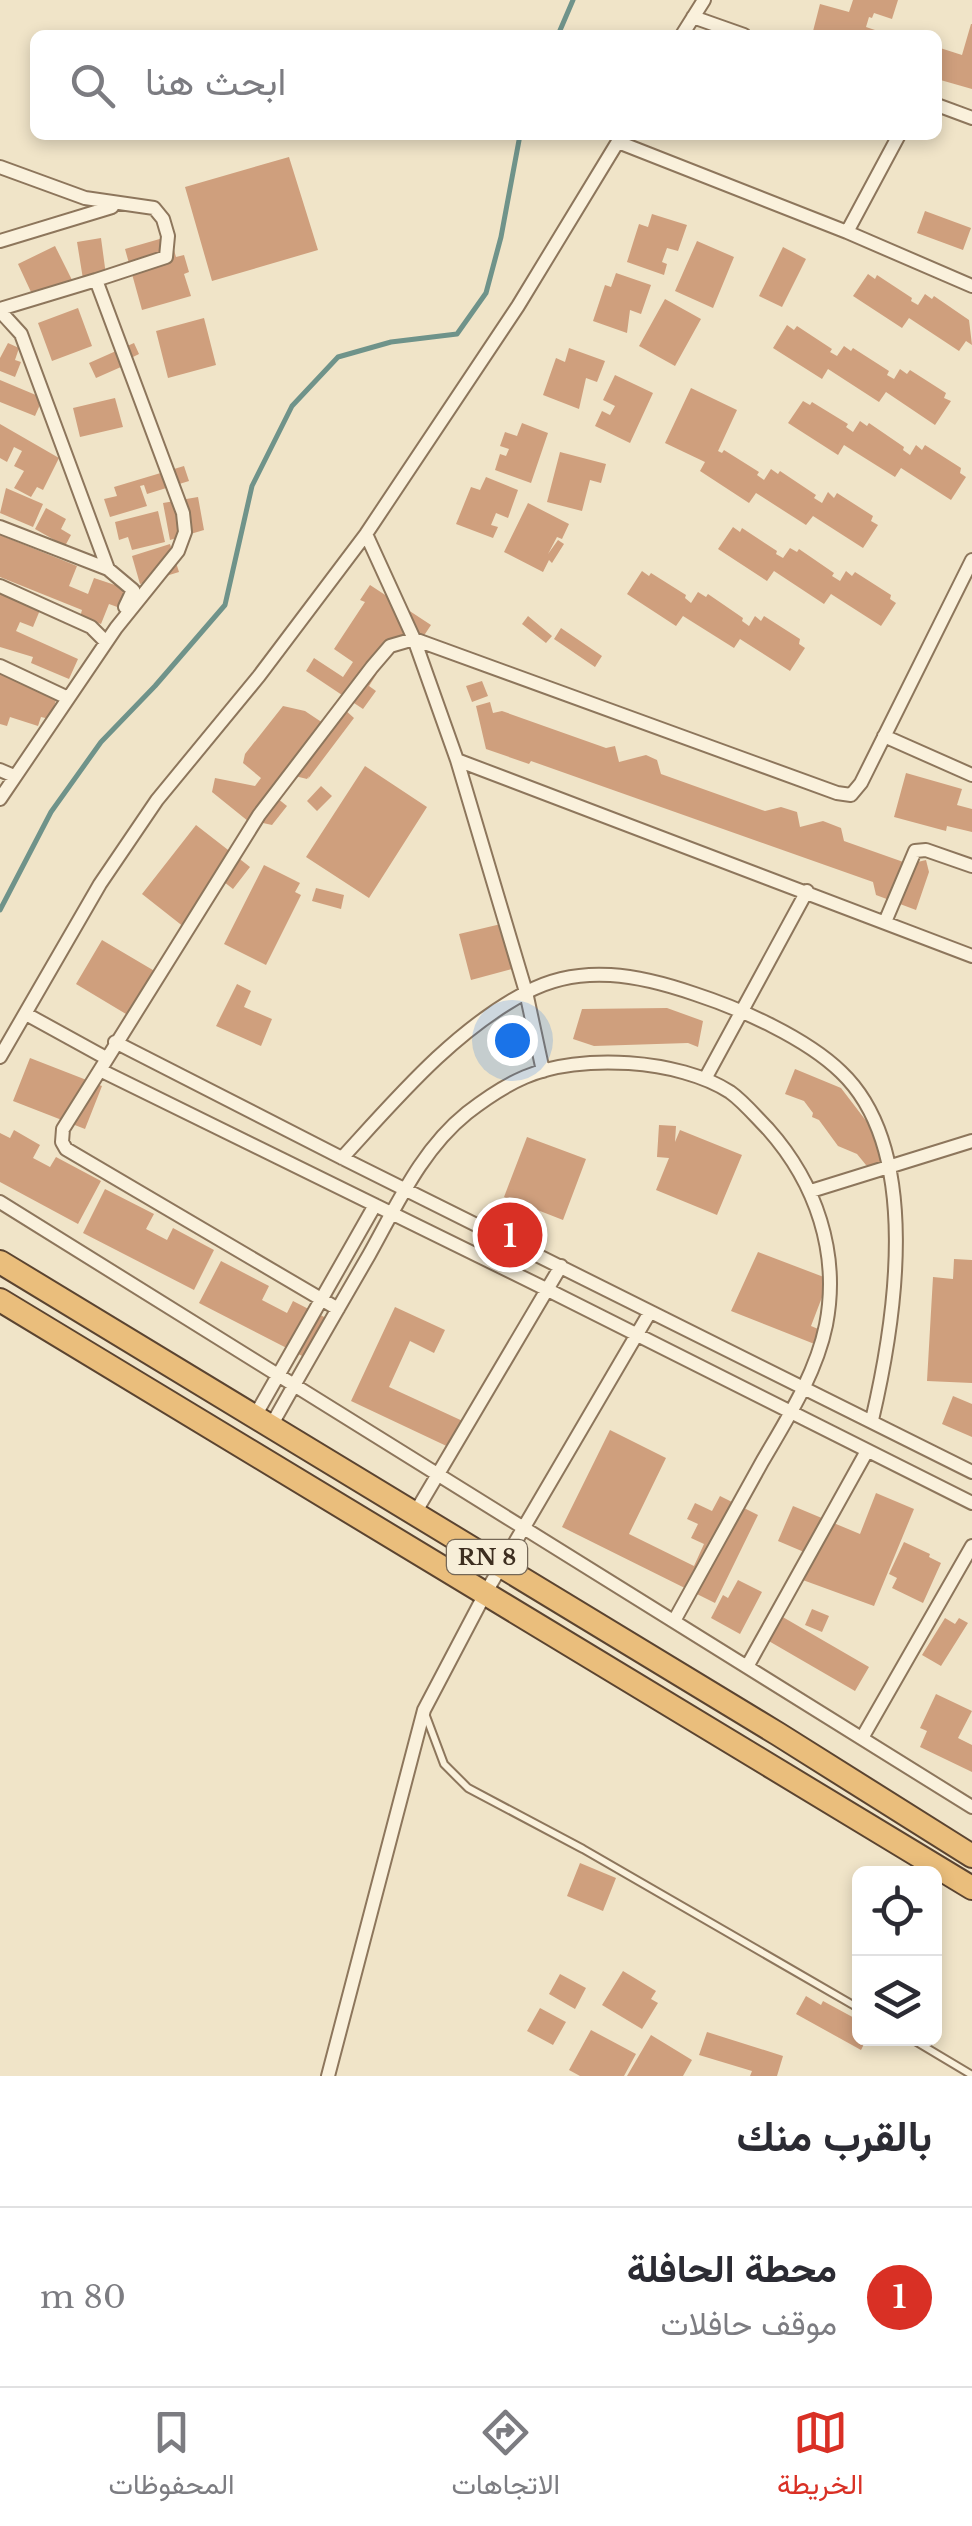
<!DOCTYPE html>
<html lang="ar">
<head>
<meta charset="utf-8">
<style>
	:root { --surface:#fff; --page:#f7f7f7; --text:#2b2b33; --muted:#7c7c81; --line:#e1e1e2; --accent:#d93025 }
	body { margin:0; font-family:"Libre Baskerville",Vazirmatn,serif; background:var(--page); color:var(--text); direction:rtl }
	.controls { position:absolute; right:30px; bottom:30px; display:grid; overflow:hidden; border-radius:15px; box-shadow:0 5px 15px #0003 }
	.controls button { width:90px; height:90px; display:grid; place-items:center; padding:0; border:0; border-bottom:2px solid var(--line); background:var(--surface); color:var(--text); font:50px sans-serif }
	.you { position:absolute; left:512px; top:1040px; width:35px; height:35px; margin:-25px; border:8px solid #fff; border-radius:50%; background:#1a73e8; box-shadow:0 0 0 15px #1a73e833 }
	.badge { display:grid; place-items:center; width:65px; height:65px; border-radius:50%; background:var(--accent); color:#fff; font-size:32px; font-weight:700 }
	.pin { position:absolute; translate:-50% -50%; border:5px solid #fff; box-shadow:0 2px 10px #0006 }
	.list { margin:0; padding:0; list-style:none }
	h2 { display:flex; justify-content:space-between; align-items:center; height:130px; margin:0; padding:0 40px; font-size:42px }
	h2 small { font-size:32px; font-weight:400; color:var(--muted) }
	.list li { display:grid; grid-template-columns:65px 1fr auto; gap:30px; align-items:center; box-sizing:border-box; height:180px; padding:0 40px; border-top:2px solid var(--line) }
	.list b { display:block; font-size:38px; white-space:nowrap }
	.list p { margin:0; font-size:32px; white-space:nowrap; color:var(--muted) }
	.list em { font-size:32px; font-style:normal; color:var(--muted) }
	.icon { flex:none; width:55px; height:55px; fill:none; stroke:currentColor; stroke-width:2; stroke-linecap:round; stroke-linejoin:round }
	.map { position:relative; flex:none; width:972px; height:2076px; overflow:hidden; direction:ltr }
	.search { position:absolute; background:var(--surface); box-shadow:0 5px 15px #0003; left:30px; right:30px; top:30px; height:110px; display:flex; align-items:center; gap:25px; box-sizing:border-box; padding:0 35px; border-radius:15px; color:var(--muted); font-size:38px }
	.sheet { height:310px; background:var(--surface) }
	nav { display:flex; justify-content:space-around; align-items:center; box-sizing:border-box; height:140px; border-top:2px solid var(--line); background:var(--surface); font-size:28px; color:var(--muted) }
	nav a { display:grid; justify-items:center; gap:5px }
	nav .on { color:var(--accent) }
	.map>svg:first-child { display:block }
</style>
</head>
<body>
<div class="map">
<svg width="972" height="2076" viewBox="0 0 972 2076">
	<rect width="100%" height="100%" fill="#f0e4c8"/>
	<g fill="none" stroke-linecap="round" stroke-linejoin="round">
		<path stroke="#6f938a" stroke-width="5" d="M558 35 573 0
			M0 910 51 812 101 742 155 686 225 605 252 486 292 406 338 357 391 342 457 334 486 293 501 237 520 135"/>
	</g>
	<path fill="#cf9f7d" d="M853 0H898L892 19 874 13 872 18 869 17 866 27 890 35H812L820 4 849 12Z
		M971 24H972V89L937 79V47L962 55Z
		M289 157 318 250 212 281 185 187Z
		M925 211 971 228 963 250 917 233Z
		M652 214 687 225 678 251 667 248 662 262 667 264 664 275 627 262 639 224 648 227Z
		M170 236 176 257 184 255 189 272 184 274 191 296 142 310 125 249Z
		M101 238 106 275 83 279 77 242Z
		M697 241 734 257 713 308 675 291Z
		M55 246 72 280 56 288 59 294 37 305 18 264Z
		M783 247 806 259 782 307 759 296Z
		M616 273 651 285 641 314 630 310 627 333 593 321 605 285 611 287Z
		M868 274 875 279 877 275 912 298 911 301 918 305 925 294 932 299 934 296 969 320 972 345 966 341 959 351 909 318 902 328 853 296Z
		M665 299 701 319 675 366 639 346Z
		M78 308 92 346 52 361 38 323Z
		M204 318 216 365 168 378 156 331Z
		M787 325 794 330 797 326 832 349 830 352 837 356 844 346 851 351 853 348 889 371 887 375 894 379 900 369 907 374 910 370 946 393 944 398 951 401 935 425 886 392 879 402 828 369 822 379 773 348Z
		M8 343 19 348 15 360 21 362 15 377 0 371V358Z
		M134 343 139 354 129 359 130 363 96 378 89 363Z
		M569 348 605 361 597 382 586 378 579 409 543 395 556 358 565 362Z
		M615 375 653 393 630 443 595 426 602 411 610 415 615 406 603 400Z
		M0 380 43 398 35 416 0 402Z
		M691 388 737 410 718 451 722 453 724 450 759 472 757 475 764 480 771 469 778 474 780 471 816 495 814 498 822 503 828 492 834 498 837 493 873 516 871 521 878 525 863 548 813 516 806 525 756 493 749 503 700 471 705 462 665 443Z
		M115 398 123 427 80 437 73 408Z
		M803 401 810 405 812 402 848 424 846 427 853 432 860 421 867 426 869 423 904 447 903 450 910 455 916 445 922 450 925 445 961 468 960 473 966 477 951 500 901 468 895 477 844 445 838 455 788 423Z
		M522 423 548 433 531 483 495 470 500 454 506 456 509 449 500 446 505 432 517 436Z
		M0 424 59 458 43 490 37 487 31 497 14 488 24 471 14 466 22 451 14 447 7 462 0 458Z
		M560 452 606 464 601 483 590 480 582 511 547 502Z
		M184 466 189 481 147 494 144 485 140 486 147 506 110 517 104 499 117 496 114 487Z
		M486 477 518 490 508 518 496 513 491 525 498 527 493 538 456 524 471 487 480 490Z
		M6 488 43 504 33 527 0 513Z
		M198 497 204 530 170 540 163 503Z
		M528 503 569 524 562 539 557 537 548 554 558 540 564 544 552 563 549 560 543 572 504 552Z
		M46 508 66 519 61 529 71 535 65 546 35 529Z
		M158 511 165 542 132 550 128 537 119 540 115 522Z
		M733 527 740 532 742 528 777 551 776 554 783 558 790 548 797 552 799 549 834 573 832 576 840 581 846 571 852 576 855 572 891 595 890 599 896 603 881 626 831 594 824 604 774 571 767 581 718 549Z
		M0 535 77 566 69 586 88 594 94 578 127 589 120 608 109 604 101 624 80 617 82 610 0 577Z
		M170 544 179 572 140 584 132 556Z
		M642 571 649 576 651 573 686 595 685 598 691 603 698 592 706 597 708 594 743 618 742 621 749 626 755 616 761 621 764 616 800 639 799 644 805 648 790 671 740 639 734 648 683 616 676 626 627 594Z
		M370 585 431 625 417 646 401 636 369 686 376 691 363 709 306 671 314 658 343 677 353 662 334 649 365 602 360 600Z
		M0 594 40 610 33 627 20 622 16 631 78 659 69 679 31 663 33 657 0 647Z
		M528 616 552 636 546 643 522 624Z
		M561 628 602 656 595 667 554 639Z
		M0 666 59 691 50 719 41 717 38 726 10 717 7 726 0 724Z
		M482 681 488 696 472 702 466 686Z
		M490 702 493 713 502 711 606 748 615 746 619 762 646 755 657 760 661 774 765 811 781 807 797 812 800 827 823 821 841 828 844 841 909 864 926 860 929 872 916 910 876 895 873 882 531 761 529 764 486 749 476 706Z
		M283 706 305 711 323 723 344 709 354 718 308 779 309 776 307 779 295 776 277 798 287 806 272 825 263 823 258 829 212 792 215 778 255 786 261 778 243 763 245 754Z
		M365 766 427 807 369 898 306 857Z
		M906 773 962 789 957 805 972 809V832L947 826 946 831 894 817Z
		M321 786 332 796 317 811 307 801Z
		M196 825 250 867 233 889 219 878 189 931 142 894Z
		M264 865 300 883 295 892 301 895 266 965 224 944Z
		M316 888 344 895 341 909 312 901Z
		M501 924 512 969 471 980 459 934Z
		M102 940 163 976 136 1020 76 984Z
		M237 984 251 991 244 1007 272 1019 261 1046 216 1026Z
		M667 1008 703 1021 698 1047 688 1043 594 1046 573 1039 582 1009Z
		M30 1058 102 1086 85 1129 13 1101Z
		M795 1069 841 1088 867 1122 885 1160 874 1168 866 1165 857 1154 838 1146 819 1120 812 1117 813 1113 804 1101 785 1094Z
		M659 1125 676 1126 675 1142 680 1130 742 1155 717 1215 656 1190 669 1158 657 1157Z
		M14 1130 40 1145 33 1158 50 1167 56 1157 101 1181 78 1224 0 1182V1133L10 1138Z
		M527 1137 586 1159 563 1220 504 1197Z
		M105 1189 154 1214 146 1229 167 1240 173 1228 214 1250 194 1290 83 1233Z
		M758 1252 829 1279 811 1326 823 1331 817 1345 731 1311Z
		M954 1259 972 1260V1383L927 1381 933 1277 953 1279Z
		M221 1261 269 1286 262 1300 287 1313 293 1301 330 1320 310 1360 199 1303Z
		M395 1307 445 1330 434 1353 410 1341 389 1387 467 1423 455 1450 351 1401Z
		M953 1396 972 1404V1437L942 1424Z
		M610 1430 666 1458 629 1534 694 1566 704 1544 691 1538 698 1524 687 1519 695 1503 712 1511 720 1496 758 1515 715 1603 562 1527Z
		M876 1493 914 1509 874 1606 800 1579 799 1563 804 1552 778 1541 793 1506 860 1534Z
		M904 1542 930 1554 929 1557 941 1563 923 1603 892 1588 897 1578 889 1574Z
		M738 1580 762 1592 740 1634 711 1618 723 1595 728 1598Z
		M812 1609 829 1616 822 1632 805 1625Z
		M781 1616 869 1667 855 1691 767 1640Z
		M945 1618 955 1624 959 1618 968 1623 941 1666 922 1655Z
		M936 1694 972 1711 958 1738 972 1745V1772L920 1747 927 1731 920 1728Z
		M580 1863 616 1878 603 1911 567 1896Z
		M623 1971 656 1991 651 1999 658 2003 642 2029 602 2005Z
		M560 1974 586 1988 575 2009 549 1994Z
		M806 1996 821 2005 823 2001 858 2020 855 2026 860 2029V2038H867L861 2050 796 2014Z
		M540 2008 566 2022 553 2045 527 2031Z
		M591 2030 636 2054 624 2076H580L569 2070Z
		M707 2032 783 2056 777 2076H750L752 2071 699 2055Z
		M651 2035 692 2060 683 2076H627Z"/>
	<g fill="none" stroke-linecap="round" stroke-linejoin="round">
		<defs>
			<path id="service" d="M426 1716 444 1764 468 1788 583 1849 860 2009
				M910 2038 972 2075"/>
			<path id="minor" d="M693 17 744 35
				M682 35 704 0
				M937 105 972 118
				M618 142 847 232 972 286
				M0 167 85 198 154 208 163 219 168 236 166 257 96 280
				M847 232 899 135
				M0 241 112 207
				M0 309 96 280 183 513 185 532 178 551 116 628 0 799
				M0 311 21 334 108 569 133 590 125 607
				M0 527 108 569
				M366 534 414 639 457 760 526 992 543 1071
				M972 560 861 783 851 795 837 793 414 639 390 646 372 667 259 815 100 1070 546 1289 972 1503
				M0 586 91 627 106 642
				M0 666 68 698
				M884 736 972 775
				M457 760 972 956
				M0 770 14 776
				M885 922 915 851 926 850 972 866
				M26 1014 106 1058
				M115 1042 342 1158 972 1472
				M0 1057 100 884 157 800 259 676 366 534 518 306 622 135
				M100 1070 63 1129 62 1142 66 1149 338 1309
				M705 1079 807 891
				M342 1158C396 1099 454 1030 527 992 581 963 640 975 695 994 741 1009 806 1038 841 1072 923 1150 895 1322 872 1420
				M811 1191 972 1141
				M0 1202 972 1807
				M255 1416 375 1205
				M271 1426C303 1369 336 1312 369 1255 397 1205 421 1150 467 1113 485 1099 504 1086 525 1077 580 1053 679 1059 730 1092 744 1102 756 1117 768 1129 816 1183 840 1253 826 1325 816 1374 787 1419 762 1462 733 1515 703 1568 674 1621
				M415 1513 561 1266
				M748 1665 867 1451
				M862 1738 972 1546
				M328 2076 424 1710 486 1592 650 1312"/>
			<path id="trunk" d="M0 1262 778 1734 972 1856
				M0 1300 972 1888"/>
		</defs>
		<use href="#service" stroke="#8d765c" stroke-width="10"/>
		<use href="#minor" stroke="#8d765c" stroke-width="16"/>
		<use href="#trunk" stroke="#5b4430" stroke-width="26"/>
		<use href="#service" stroke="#faf1dc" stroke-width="6"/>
		<use href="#minor" stroke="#faf1dc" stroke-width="12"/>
		<use href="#trunk" stroke="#eabe7c" stroke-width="22"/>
	</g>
	<g text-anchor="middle" stroke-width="8" stroke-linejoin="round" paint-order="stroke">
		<rect fill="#f7eed8" stroke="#756857" stroke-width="2.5" x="447" y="1540" width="80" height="34" rx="8"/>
		<g font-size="22" font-weight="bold" fill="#3d2e20">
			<text x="487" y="1565">RN 8</text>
		</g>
	</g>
</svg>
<div class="controls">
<button><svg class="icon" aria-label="locate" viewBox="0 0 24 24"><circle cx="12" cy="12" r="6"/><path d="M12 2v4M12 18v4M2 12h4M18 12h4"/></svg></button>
<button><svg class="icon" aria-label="layers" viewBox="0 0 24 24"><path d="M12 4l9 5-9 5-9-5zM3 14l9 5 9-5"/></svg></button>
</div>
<div class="you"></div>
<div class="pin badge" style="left:510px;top:1235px">1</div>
<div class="search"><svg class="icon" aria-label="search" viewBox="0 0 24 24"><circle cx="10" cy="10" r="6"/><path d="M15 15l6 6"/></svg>ابحث هنا</div>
</div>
<section class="sheet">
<h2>بالقرب منك<small></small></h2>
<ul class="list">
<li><span class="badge">1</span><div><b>محطة الحافلة</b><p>موقف حافلات</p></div><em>80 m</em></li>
</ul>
</section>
<nav>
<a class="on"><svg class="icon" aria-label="map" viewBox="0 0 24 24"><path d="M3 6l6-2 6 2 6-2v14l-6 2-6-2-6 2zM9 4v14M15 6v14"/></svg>الخريطة</a>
<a><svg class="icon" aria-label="directions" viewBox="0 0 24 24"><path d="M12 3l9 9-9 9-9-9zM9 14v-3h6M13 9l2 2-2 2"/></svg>الاتجاهات</a>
<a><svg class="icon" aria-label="saved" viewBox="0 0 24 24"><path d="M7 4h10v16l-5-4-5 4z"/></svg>المحفوظات</a>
</nav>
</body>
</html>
